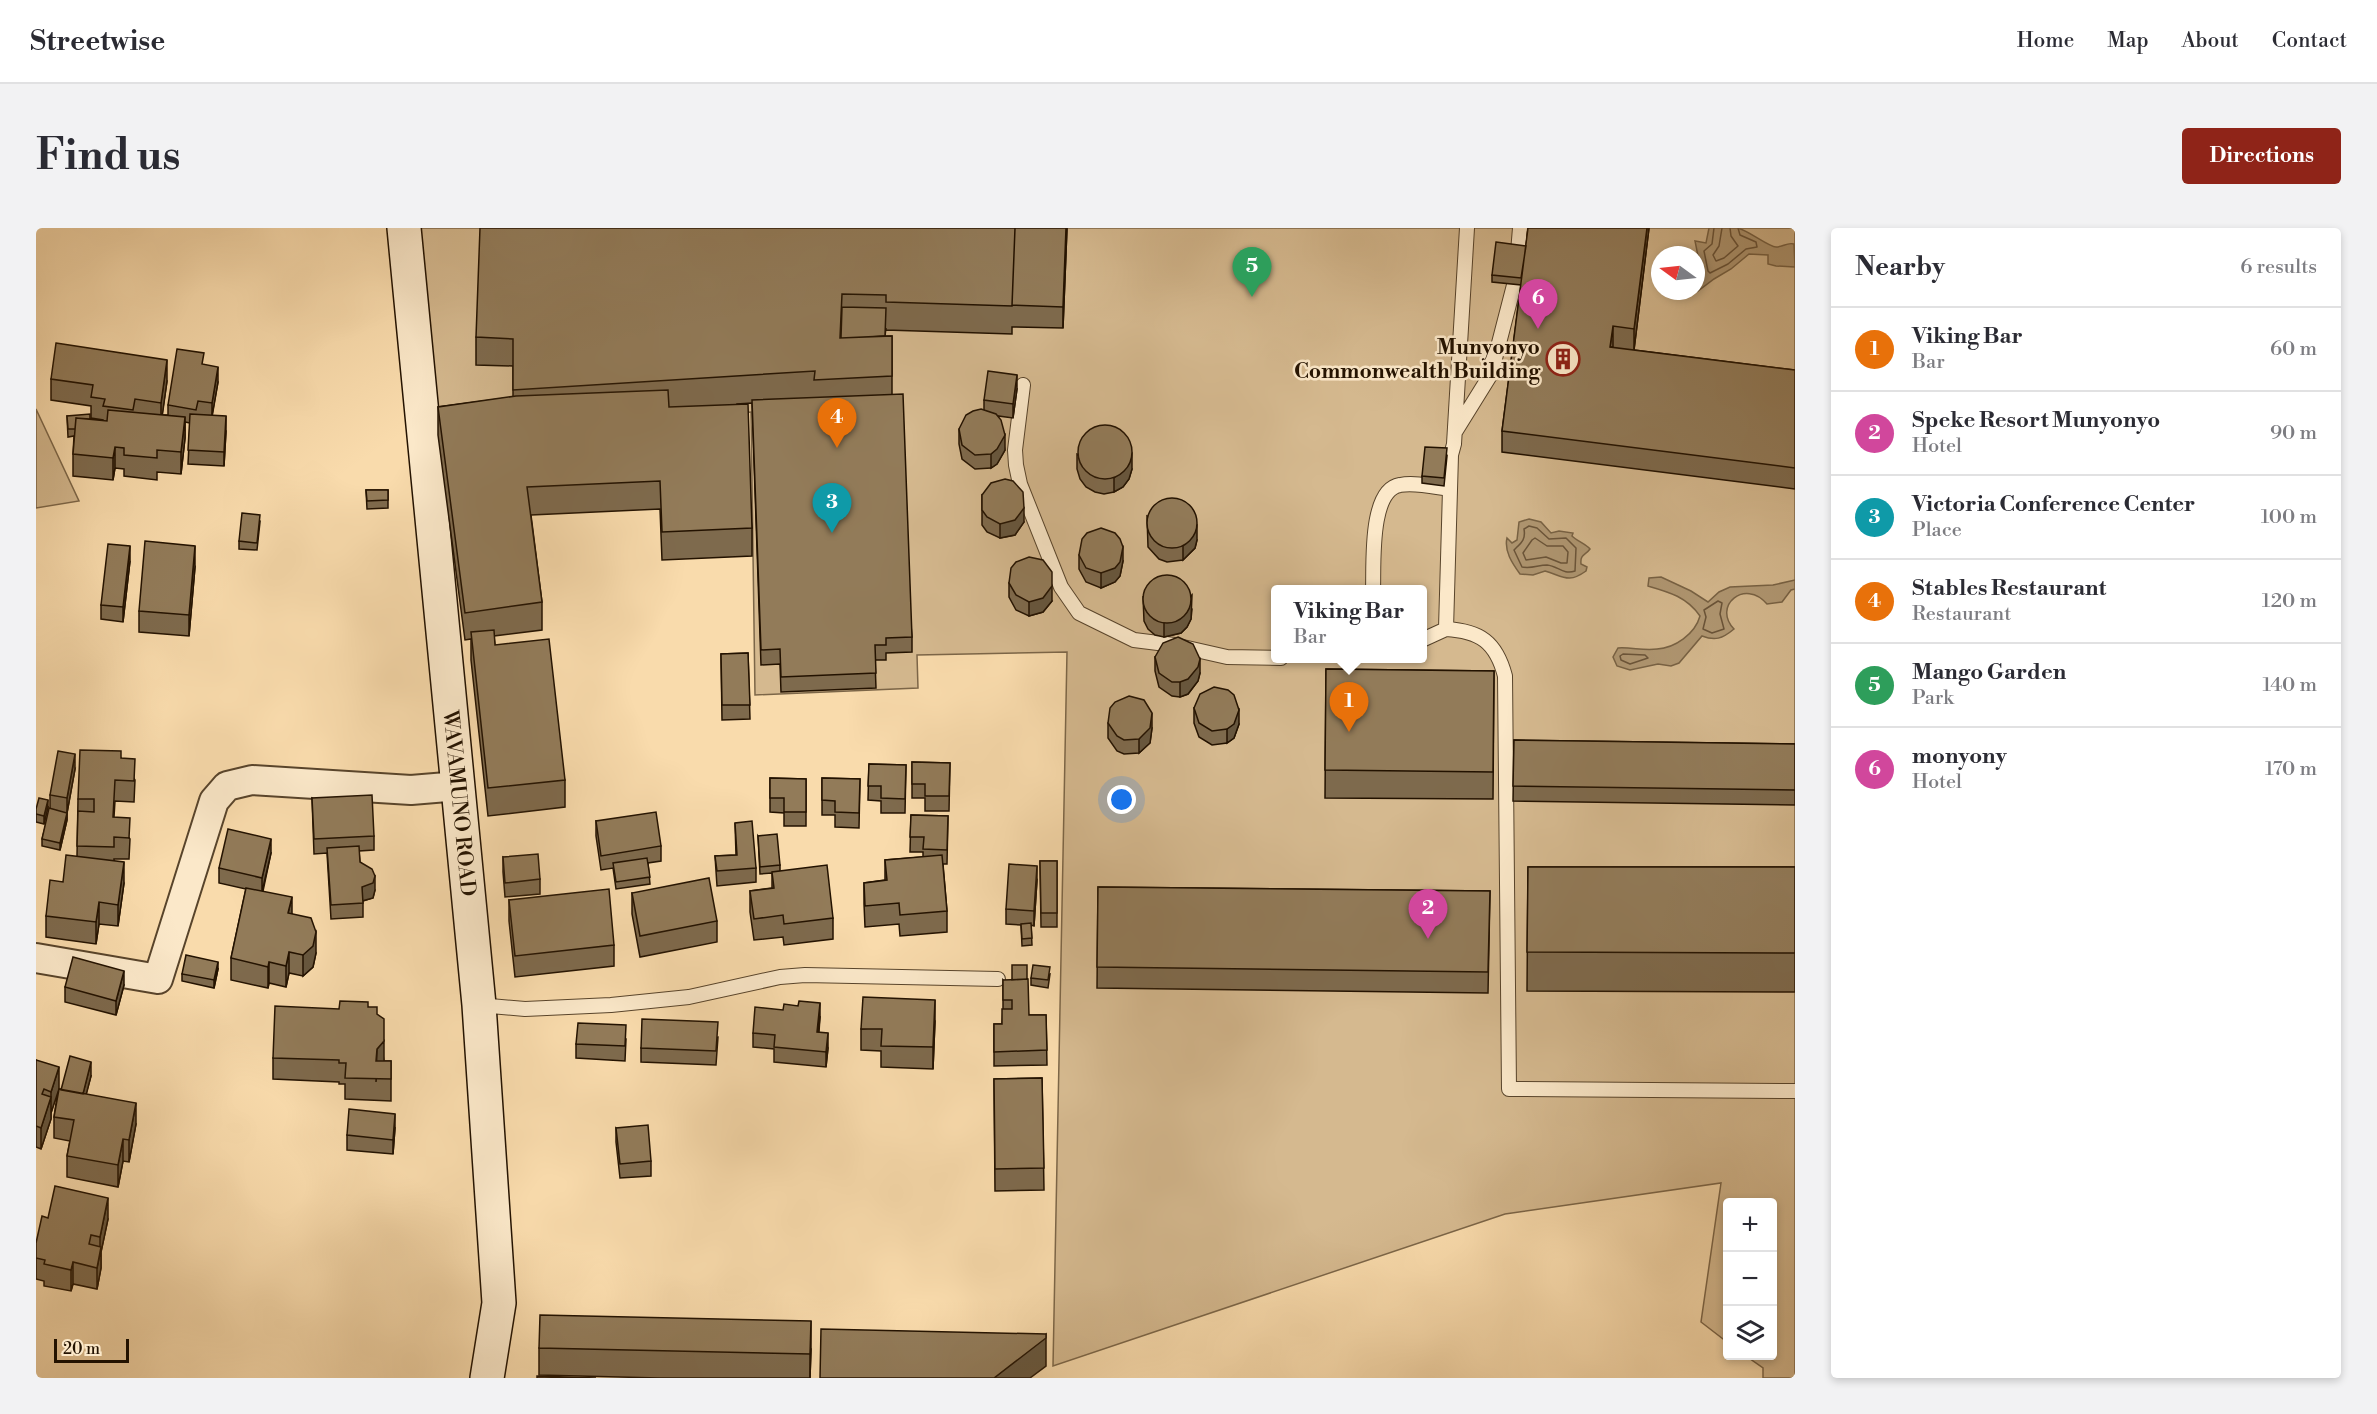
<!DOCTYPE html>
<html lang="en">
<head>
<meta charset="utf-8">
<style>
	:root { --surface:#fff; --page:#f2f2f3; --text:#2b2b33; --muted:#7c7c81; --line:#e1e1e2; --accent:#8f2418 }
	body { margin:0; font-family:"Libre Bodoni",serif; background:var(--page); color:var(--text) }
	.controls { position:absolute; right:18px; bottom:18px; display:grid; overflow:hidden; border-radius:6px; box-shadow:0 3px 9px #0003 }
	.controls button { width:54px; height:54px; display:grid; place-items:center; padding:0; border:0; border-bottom:2px solid var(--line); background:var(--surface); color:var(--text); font:30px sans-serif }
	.compass { position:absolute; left:1615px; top:18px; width:54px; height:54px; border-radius:50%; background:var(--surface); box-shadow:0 3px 9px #0003; rotate:285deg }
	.scale { position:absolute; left:18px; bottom:15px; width:75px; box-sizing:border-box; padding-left:6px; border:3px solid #231200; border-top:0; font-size:16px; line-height:21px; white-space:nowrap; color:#231200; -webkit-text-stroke:4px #fbe8c9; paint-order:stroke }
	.you { position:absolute; left:1086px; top:572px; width:21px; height:21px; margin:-15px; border:4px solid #fff; border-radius:50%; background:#1a73e8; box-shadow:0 0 0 9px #1a73e833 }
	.badge { display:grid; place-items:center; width:39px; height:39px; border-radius:50%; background:var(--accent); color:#fff; font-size:20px; font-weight:700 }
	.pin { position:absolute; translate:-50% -50px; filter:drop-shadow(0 2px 3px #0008) }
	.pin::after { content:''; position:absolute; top:32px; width:21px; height:18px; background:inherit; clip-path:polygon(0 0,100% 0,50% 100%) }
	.popup { position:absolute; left:1235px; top:357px; width:156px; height:78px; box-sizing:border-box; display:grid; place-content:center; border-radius:6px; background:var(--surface); filter:drop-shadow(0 2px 4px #0005); font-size:20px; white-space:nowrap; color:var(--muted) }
	.popup b { font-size:22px; color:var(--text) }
	.popup::after { content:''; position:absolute; left:50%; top:100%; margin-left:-12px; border:12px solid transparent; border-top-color:var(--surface) }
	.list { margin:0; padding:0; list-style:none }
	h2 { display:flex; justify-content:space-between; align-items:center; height:78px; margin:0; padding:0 24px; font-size:26px }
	h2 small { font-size:20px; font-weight:400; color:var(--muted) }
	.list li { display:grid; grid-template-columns:39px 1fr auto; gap:18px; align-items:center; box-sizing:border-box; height:84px; padding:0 24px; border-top:2px solid var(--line) }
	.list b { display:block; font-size:22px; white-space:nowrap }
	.list p { margin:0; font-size:20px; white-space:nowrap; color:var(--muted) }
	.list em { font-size:20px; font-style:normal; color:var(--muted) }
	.icon { flex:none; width:33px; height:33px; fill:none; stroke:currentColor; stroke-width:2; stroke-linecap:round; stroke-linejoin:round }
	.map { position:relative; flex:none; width:1759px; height:1150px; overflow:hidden; border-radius:6px }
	header { display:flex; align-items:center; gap:36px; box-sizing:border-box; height:84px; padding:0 30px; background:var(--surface); border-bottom:2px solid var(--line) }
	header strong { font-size:28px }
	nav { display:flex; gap:33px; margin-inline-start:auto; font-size:21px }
	.intro { display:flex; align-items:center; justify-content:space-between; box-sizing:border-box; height:144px; padding:0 36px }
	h1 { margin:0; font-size:42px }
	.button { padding:15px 27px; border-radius:6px; background:var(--accent); color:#fff; font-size:21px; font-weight:700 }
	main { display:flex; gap:36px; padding:0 36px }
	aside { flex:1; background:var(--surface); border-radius:6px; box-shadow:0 3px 9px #0003 }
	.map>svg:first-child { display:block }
</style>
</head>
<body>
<header>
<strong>Streetwise</strong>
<nav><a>Home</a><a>Map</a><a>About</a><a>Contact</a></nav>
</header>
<div class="intro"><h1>Find us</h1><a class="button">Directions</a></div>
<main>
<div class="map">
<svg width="1759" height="1150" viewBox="0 0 1759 1150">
	<rect width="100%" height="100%" fill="#f9dbac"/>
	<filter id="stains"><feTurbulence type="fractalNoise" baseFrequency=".00333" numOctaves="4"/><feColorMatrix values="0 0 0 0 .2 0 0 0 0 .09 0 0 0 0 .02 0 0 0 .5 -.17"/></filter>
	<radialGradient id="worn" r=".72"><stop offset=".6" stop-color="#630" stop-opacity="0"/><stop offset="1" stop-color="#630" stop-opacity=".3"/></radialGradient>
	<path fill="#d5b98f" stroke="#7c6648" stroke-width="1.5" fill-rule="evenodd" d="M381 0H1759V1150H1727V1140L1710 1128H1736V974H1692L1691 1114 1665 1094 1685 955 1469 986 1017 1138 1031 424 881 427 882 460 719 467 715 184 400 201ZM1624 27H1660V63H1624ZM1240 362H1386V430H1240Z
		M0 181 43 273 0 280Z"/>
	<path fill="#b09772" stroke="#786244" stroke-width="1.5" d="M1673 0C1682 0 1693 0 1702 0 1713 3 1733 19 1740 19 1747 19 1751 14 1758 16L1759 39 1740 38 1732 36V27L1713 26 1695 41 1678 51 1662 63V53L1665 43 1659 13 1670 15Z
		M1493 291 1505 294 1515 305 1523 303 1537 305 1536 308C1541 313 1550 316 1554 321 1549 328 1544 326 1545 336L1551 339 1550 343C1532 356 1527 348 1509 343L1497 347 1484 346C1476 335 1468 323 1471 310L1476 315 1481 312 1483 294Z
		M1625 349 1655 363 1672 374 1683 364 1694 359 1737 357 1759 352V361L1755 362 1746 374 1731 376C1709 350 1676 378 1698 401 1686 411 1679 413 1666 408L1643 435 1635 438 1622 436 1594 442 1581 438 1577 429 1582 420C1595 419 1608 423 1621 421 1639 420 1659 406 1664 388 1651 369 1633 364 1612 358L1613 350Z"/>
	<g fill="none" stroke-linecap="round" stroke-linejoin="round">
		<path stroke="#6a5439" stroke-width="1.5" d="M1678 0 1676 16 1668 23 1672 43 1674 45 1692 36 1710 21 1721 19 1720 14 1704 7 1702 0
			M1686 0 1683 18 1677 27 1680 33 1688 30 1702 18 1695 8 1694 0
			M1493 298 1501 300 1513 311 1530 310 1540 320 1539 343C1527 347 1522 338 1511 337 1502 337 1496 341 1486 339L1478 322C1485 315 1490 312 1488 301Z
			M1499 310 1511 318H1527L1532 324 1531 335H1525L1510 329 1490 332 1487 325 1496 312Z
			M1682 373 1686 375 1684 386 1688 401 1676 405 1667 401 1670 389 1668 382Z
			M1587 426 1609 427 1612 430 1594 436 1585 432 1584 428Z"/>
		<defs>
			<path id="lane" d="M1431 0 1418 216 1415 227 1410 401C1444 403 1460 414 1469 448L1473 861 1759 863
				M1482 24 1484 0
				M987 157 979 222 980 237 984 256 1025 359 1043 385 1098 412 1138 417 1191 429 1245 430
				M1419 204 1455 146 1478 57
				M1337 362C1338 337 1333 262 1364 257 1379 254 1399 259 1414 261
				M1386 412 1410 401
				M443 777 489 781 575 777 653 769 744 749 769 747 962 751"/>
			<path id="street" d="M0 730 122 751 178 573 191 558 216 552 375 562 423 558"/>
			<g id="secondary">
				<path id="s1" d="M368 0 443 777 463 1075 451 1150"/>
			</g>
		</defs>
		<use href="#lane" stroke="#58442b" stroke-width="16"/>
		<use href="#street" stroke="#58442b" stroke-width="32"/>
		<use href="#secondary" stroke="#231200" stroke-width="36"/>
		<use href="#lane" stroke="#fbe8c9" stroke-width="14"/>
		<use href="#street" stroke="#fbe8c9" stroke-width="28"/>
		<use href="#secondary" stroke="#fbe8c9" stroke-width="33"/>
	</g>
	<path fill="#7e6a4d" stroke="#231200" stroke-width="1.5" d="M1031 0 1027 100 976 99V106L850 102V100L849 108H856V166L876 409V424L850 425V432H839L840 460 745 464 744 436 725 437 716 175 701 176 716 300V328L626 332 624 281 495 287 506 374V402L458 408 459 417 529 552V579L452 588 435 432V411L429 412 402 207V179L477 169V138L440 137V109Z
		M1492 0H1613L1598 122 1759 142V261L1466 224V203L1485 57 1456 54V47L1490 18Z
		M168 137 182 154 176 187 190 203 188 238 152 236 154 195 149 194V210L145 246 121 244V252L88 248V241L79 240 77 252 37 248V226L38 208 32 209 31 188 54 191 67 193V192L55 190V178L15 172V151L131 153 126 187H132V177Z
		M981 161 977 190 962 188 969 222 961 236 955 240 939 241 926 231 923 216V201L948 182V172Z
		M1041 226 1096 241 1093 251 1087 259 1078 264 1068 266 1059 264 1050 259 1044 251 1041 241Z
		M1411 228 1408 258 1386 255V248Z
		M330 262H352V280L331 281Z
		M946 267 988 294 979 307 964 310 951 304 946 297Z
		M1111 288 1161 312 1159 320 1147 332 1131 334 1123 331 1112 319Z
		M224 294 221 322 203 321V313Z
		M1043 327 1087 333 1084 348 1079 354 1065 360 1050 354 1043 341Z
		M94 333 87 394 65 391V377Z
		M159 339 153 408 103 404V383Z
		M973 355 1016 373 1007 384 993 388 980 382 973 369Z
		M1107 369 1156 381 1155 391 1151 399 1145 405 1128 409 1119 407 1112 401 1108 393Z
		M712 425 714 491 686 492 685 426Z
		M1119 429 1164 445 1162 453 1152 466 1144 469 1136 468 1123 459 1119 443Z
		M1290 441 1458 443 1457 571 1289 570Z
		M1158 480 1203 496 1198 510 1191 515 1176 517 1163 509 1158 495Z
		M1072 495 1116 500 1114 515 1103 525 1088 526 1081 523 1072 510Z
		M1478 512 1759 516V577L1477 573Z
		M85 530 99 552 98 574 79 573 78 589 94 611 93 631H78V633L88 655 82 698 63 696 60 716 10 709V688L27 654 41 628 42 571Z
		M876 534 914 535 913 583H889V570H876Z
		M833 536 870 537 869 585H845V573L832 572Z
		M39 541 31 585V592L24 622 6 618V611L14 581V567Z
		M734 550 770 551V598H748V585L734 584Z
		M786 550 824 551 823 600 799 599V587H786Z
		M276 570 338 608V622L323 623 324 634 339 662 337 670 327 673V689L295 691 291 625 278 626Z
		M12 579 8 596 0 594V581Z
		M875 587 912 588 911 636H907L911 683V704L864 708 863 696 829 699 828 676V655L849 652V632L887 629V624H874Z
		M560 593 625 618V633L612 635 614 656 580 661 577 640 565 642 560 608Z
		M699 595 720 640V654L681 658 679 628 700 627Z
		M722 608 744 637V643L797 690V711L748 717 747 709 718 712 714 684V663L736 660V645L724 646Z
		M235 625 227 663 256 686 280 725 277 739 267 748 253 745 250 759 233 755 232 760 195 752V730L210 661 183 655V640Z
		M467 629 504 651V666L469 669 467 644Z
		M1004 633H1021V699H1005Z
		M1492 639H1759V764L1491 763Z
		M1001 652 998 698 995 697 996 717 986 718 985 697 970 696V681Z
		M1062 659 1454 663 1452 765 1061 760Z
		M596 665 681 693V714L604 729 596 686Z
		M473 672 578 717V738L479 749 473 693Z
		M182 741 178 760 146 753V746Z
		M1014 746 1012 760 995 757V750Z
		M967 752 993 787H1010L1011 837 958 838V796H966L967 781Z
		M88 757 80 787 29 774V759Z
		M332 779 341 787 348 833H355V873L309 871V856H303V854L237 851V830L303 781Z
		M784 789 783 804 792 820 790 839 738 834V821L717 819V805Z
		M899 793 897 841 845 839V823L825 822V801Z
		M682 809 680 837 605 834V820Z
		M590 811 589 833 540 830V816Z
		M0 832 23 861 25 862 55 848 50 866 100 896 93 934 87 933 82 959 31 949V928L34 913 18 910V889L22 862 15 885V891L5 921 0 919Z
		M1006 850 1008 962 959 963 958 851Z
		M359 900 357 926 311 922V907Z
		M580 900 615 933V948L584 950 580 914Z
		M12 990 72 991 65 1024V1040L61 1061 37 1056 35 1063 8 1058V1053L0 1051V1015Z
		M503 1120 775 1121 774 1150H623L503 1147Z"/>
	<path fill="#66563e" stroke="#231200" stroke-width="1.5" d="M1030 0H1031L1027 100V79Z
		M1611 0H1613L1598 122V101Z
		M1577 98V119H1574Z
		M131 132V153L125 197V175Z
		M182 139V154L176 189V175Z
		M981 147V161L977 190V176Z
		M190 188V203L188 238V224Z
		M149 189V210L145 246V224Z
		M969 207V222L961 236 955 240V226Z
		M79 219V240L77 252V230Z
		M1096 226V241L1093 251 1087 259 1078 264V250Z
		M988 280V294L979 307 964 310V296Z
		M1161 298V312L1159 320 1147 332V318Z
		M94 318V333L87 394V379Z
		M159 318V339L153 408V387Z
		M1087 319V333L1084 348 1079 354 1065 360V345Z
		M1016 358V373L1007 384 993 388V374Z
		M1156 367 1155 391 1151 399 1145 405 1128 409V395Z
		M1164 431V445L1162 453 1152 466 1144 469V454Z
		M1203 482V496L1198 510 1191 515V501Z
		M1116 485V500L1114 515 1103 525V511Z
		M39 526V541L31 585V570Z
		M12 572V579L8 596V588Z
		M31 585V592L24 622V615Z
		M235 611V625L226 664V650Z
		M88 634V655L82 698V677Z
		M1001 638V652L998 698V683Z
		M339 648V662L337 670 326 673V659Z
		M256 669V691L252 685Z
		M63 674V696L60 716V694Z
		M280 704V725L277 739 267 748V727Z
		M253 724V745L250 759V738Z
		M182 734V741L178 760V752Z
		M233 734V755L232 760V739Z
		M88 743V757L80 787V773Z
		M899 772V793L897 841V819Z
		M784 775V789L781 818V804Z
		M792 805V820L790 839V824Z
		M348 813V835L341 843 340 854 341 821Z
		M55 834V848L46 883V869Z
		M23 839V861L15 885V864Z
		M15 869V891L5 921V900Z
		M100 875V896L93 934V912Z
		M359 886V900L357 926V912Z
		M87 911V933L82 959V937Z
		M72 970V991L65 1024V1040L61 1061V1040L64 1026V1009Z
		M37 1034V1056L35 1063V1042Z
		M775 1093V1121L774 1150V1126Z
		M1010 1106V1138L994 1150H958Z"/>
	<path fill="#927b59" stroke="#231200" stroke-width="1.5" d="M444 0H979L976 78 850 74V67L806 66 804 110 856 108V148L778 152 779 143 477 162V111L440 109Z
		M979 0H1030L1027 79 976 77Z
		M1492 0H1611L1598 101 1577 98 1574 119 1759 142V240L1466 203Z
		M1460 14 1490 18 1485 50 1456 47Z
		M806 79 850 80 849 108 805 110Z
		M20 115 131 132 125 175 99 171 97 182 67 178 69 171 55 169 57 157 15 151Z
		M141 121 168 125 166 136 182 139 176 175 162 173 160 182 132 177Z
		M952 143 981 147 977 176 948 172Z
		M632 162 633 179 712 176 716 300 626 304 624 253 491 259 506 374 429 385 402 179 480 168Z
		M867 166 876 409 850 410V417H839L840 445 745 449 744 421 725 422 716 172Z
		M945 181 960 186 965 192 969 207 961 221 955 226 939 227 926 217 923 201 930 187 937 183Z
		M72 182 149 189 145 224 121 222V230L88 227V220L79 219 77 230 37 226 40 190 71 193Z
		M54 186V191L40 190 39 201H32L31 188Z
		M154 186 190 188 188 224 152 222Z
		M1042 224a27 27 0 1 1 54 0a27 27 0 1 1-54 0Z
		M1389 219 1411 220 1408 250 1386 248Z
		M969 251 977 253 987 264 988 280 979 292 964 296 951 289 946 282V267L955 255Z
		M330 262H352V272L331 273Z
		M1111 295a25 25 0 1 1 50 0a25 25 0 1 1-50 0Z
		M206 285 224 287 221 315 203 313Z
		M1065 300 1079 305 1084 311 1087 319 1084 334 1079 340 1065 345 1050 340 1043 327 1046 311 1051 305Z
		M109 313 159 318 153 387 103 383Z
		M72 316 94 318 87 379 65 377Z
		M993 329 1007 332 1016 344V358L1007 370 993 374 980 367 973 355 975 340 980 334Z
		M1107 371a24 24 0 1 1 48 0a24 24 0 1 1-48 0Z
		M458 402 459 417 513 411 529 552 452 560 435 404Z
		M1142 409 1157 416 1164 431 1162 439 1152 451 1144 454H1136L1123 445 1119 429 1127 415Z
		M712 425 714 477H686L685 426Z
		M1290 441 1458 443 1457 544 1289 542Z
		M1178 459 1192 462 1198 467 1203 482 1198 496 1191 501 1176 503 1163 495 1158 480 1164 466Z
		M1093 468 1108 472 1116 485 1114 500 1103 511 1088 512 1081 508 1072 495 1074 480 1079 474Z
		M1478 512 1759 516V562L1477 558Z
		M44 522 85 523V530L99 531 98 553 79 552 77 589 94 590 93 610 78 609V619L41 618 42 583 58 584V571H42Z
		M22 523 39 526 31 570 14 567Z
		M876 534 914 535 913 568H889V556H876Z
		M833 536 870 537 869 571 845 570V558H832Z
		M734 550 770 551V584H748V570H734Z
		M786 550 824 551 823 585 799 584V573L786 572Z
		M336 567 338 608 278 611 276 570Z
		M3 570 12 572 8 588 0 586V581Z
		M13 580 31 585 24 615 6 611Z
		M620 584 625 618 565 628 560 593Z
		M875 587 912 588 911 622 887 621 888 609H874Z
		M716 593 720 640 681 643 679 628 701 627 699 595Z
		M192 601 235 611 226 650 183 640Z
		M741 606 744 637 724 639 722 608Z
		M323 618 324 634 336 641 339 648 337 655 326 659 327 675 295 677 291 620Z
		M502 626 504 651 469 655 467 629Z
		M30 627 88 634 82 677 63 674 60 694 10 688 14 652 27 654Z
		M906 627 911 683 864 687 863 675 829 678 828 655 851 652 849 632Z
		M611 630 614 649 580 654 577 635Z
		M1004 633H1021V685H1005Z
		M973 636 1001 638 998 683 970 681Z
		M791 637 797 690 748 696 747 687 718 691 714 663 738 660 736 644Z
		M1492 639H1759V725L1491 724Z
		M673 650 681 693 604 708 596 665Z
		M1062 659 1454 663 1452 744 1061 739Z
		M210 660 256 669 252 685 275 690 280 704 277 718 267 727 253 724 250 738 233 734 232 739 195 730Z
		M573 661 578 717 479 728 473 672Z
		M995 695 996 710 986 711 985 696Z
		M150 727 182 734 178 752 146 746Z
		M37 729 88 743 80 773 29 759Z
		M976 737H991V751L976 752Z
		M997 737 1014 739 1012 752 995 750Z
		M992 751 993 787H1010L1011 822 958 824V796H966V781H976V772H967V752Z
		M827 769 899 772 897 819 845 818 846 801H825Z
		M304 773 332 774V779H341V786L348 791V813L341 821 340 833H355V851L309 850 310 835H303V832L237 830 239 778 303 781Z
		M763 773 784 775 781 804 792 805 790 824 738 819 739 807 717 805 719 779 747 782 748 776 762 778Z
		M606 791 682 794 680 823 605 820Z
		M542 795 590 797 589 818 540 816Z
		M34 828 55 834 47 866 25 862Z
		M0 832 23 839 15 864 8 861 6 866 15 869 5 900 0 898Z
		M1006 850 1008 940 959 941 958 851Z
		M23 861 100 875 93 912 87 911 82 937 31 928 38 892 18 889Z
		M313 881 359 886 357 912 311 907Z
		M612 897 615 933 584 936 580 900Z
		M19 958 72 970 64 1009 55 1007 53 1016 65 1019 61 1040 37 1034 35 1042 8 1036 9 1032 0 1030V1015L6 988 12 990Z
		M504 1087 775 1093 774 1126 503 1120Z
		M785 1101 1010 1106V1110L958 1150H784Z
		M501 1148 560 1150H501Z"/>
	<defs>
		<symbol id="building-ring" viewBox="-11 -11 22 22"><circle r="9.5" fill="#fbe8c9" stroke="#8f2418" stroke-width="1.5"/><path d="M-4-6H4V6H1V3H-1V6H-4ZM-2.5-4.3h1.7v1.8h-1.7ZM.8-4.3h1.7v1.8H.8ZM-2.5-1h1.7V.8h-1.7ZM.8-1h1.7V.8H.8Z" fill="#8f2418"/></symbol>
	</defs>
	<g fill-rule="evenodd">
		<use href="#building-ring" x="1508" y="112" width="38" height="38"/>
	</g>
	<g text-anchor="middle" stroke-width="5" stroke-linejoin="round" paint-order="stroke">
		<g font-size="21" font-weight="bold" fill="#231200" stroke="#fbe8c9" text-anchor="end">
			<text x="1504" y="126">Munyonyo<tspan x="1504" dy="24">Commonwealth Building</tspan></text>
		</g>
		<g font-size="21" fill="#231200" stroke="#fbe8c9">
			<text dy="7" stroke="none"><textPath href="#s1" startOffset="578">WAVAMUNO ROAD</textPath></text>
		</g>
	</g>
	<rect width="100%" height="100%" filter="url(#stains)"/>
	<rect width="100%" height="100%" fill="url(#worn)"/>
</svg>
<div class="controls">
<button>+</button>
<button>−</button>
<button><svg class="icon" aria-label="layers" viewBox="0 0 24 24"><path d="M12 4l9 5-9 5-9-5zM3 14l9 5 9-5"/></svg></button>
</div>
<svg class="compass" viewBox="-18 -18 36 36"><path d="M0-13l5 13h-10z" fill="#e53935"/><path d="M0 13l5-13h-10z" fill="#7c7c81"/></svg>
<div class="scale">20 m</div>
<div class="you"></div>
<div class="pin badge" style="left:1313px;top:504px;background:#e8710a">1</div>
<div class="popup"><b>Viking Bar</b>Bar</div>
<div class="pin badge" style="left:1392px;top:711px;background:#d1479c">2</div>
<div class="pin badge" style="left:796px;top:305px;background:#0f9aa8">3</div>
<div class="pin badge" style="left:801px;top:220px;background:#e8710a">4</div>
<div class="pin badge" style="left:1216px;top:69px;background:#2e9e5b">5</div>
<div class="pin badge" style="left:1502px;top:101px;background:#d1479c">6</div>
</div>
<aside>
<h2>Nearby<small>6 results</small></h2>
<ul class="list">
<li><span class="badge" style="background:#e8710a">1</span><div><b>Viking Bar</b><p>Bar</p></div><em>60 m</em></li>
<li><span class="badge" style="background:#d1479c">2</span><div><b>Speke Resort Munyonyo</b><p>Hotel</p></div><em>90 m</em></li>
<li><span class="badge" style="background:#0f9aa8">3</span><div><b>Victoria Conference Center</b><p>Place</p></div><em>100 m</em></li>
<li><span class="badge" style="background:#e8710a">4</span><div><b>Stables Restaurant</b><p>Restaurant</p></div><em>120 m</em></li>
<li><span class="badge" style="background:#2e9e5b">5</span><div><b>Mango Garden</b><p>Park</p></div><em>140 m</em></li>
<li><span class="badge" style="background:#d1479c">6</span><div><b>monyony</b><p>Hotel</p></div><em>170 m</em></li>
</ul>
</aside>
</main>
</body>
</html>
